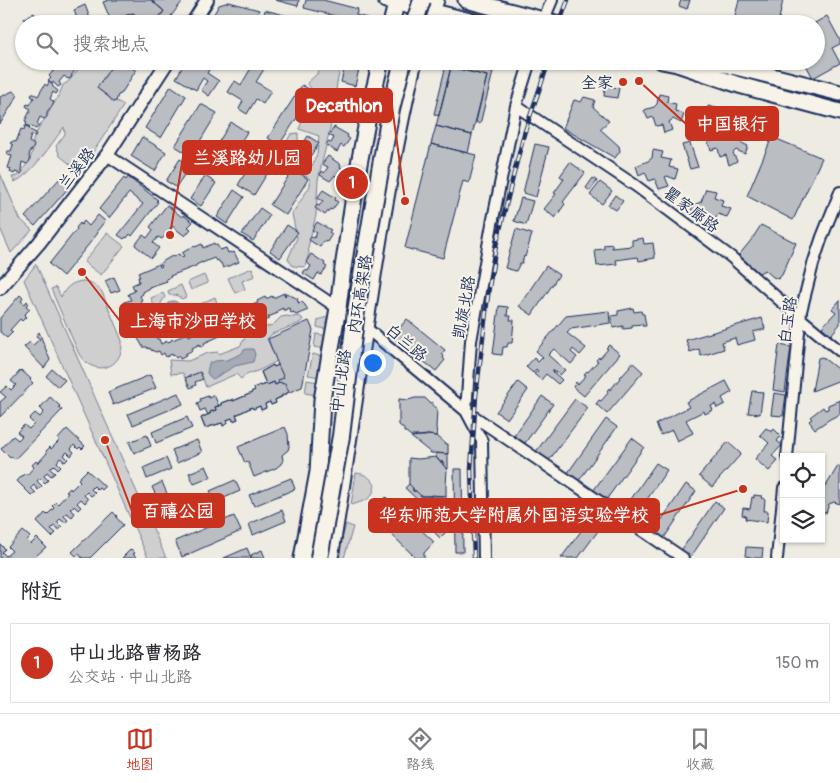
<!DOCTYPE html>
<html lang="zh">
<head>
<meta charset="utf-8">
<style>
	:root { --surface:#fff; --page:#f7f7f7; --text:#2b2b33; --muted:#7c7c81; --line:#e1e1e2; --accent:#c8321e }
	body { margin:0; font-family:Pangolin,"LXGW WenKai TC",sans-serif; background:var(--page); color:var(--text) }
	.controls { position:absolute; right:15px; bottom:15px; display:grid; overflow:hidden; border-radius:0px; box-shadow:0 1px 4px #0004 }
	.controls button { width:45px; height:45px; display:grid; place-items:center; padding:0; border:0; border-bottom:1px solid var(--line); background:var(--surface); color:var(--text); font:25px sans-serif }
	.you { position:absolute; left:372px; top:362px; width:18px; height:18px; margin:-12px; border:4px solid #fff; border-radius:50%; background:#1a73e8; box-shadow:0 0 0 8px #1a73e833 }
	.badge { display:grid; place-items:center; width:32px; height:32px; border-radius:50%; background:var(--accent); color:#fff; font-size:16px; font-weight:700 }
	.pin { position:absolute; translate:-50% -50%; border:2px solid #fff; box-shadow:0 1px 5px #0006 }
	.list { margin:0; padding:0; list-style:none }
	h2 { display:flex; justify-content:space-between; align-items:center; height:65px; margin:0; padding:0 20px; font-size:21px }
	h2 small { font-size:16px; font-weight:400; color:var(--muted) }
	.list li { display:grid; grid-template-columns:32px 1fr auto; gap:15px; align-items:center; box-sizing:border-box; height:80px; margin:0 10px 10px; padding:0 10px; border:1px solid var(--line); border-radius:0px }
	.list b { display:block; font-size:19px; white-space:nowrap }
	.list p { margin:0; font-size:16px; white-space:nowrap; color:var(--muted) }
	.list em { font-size:16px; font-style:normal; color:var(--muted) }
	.icon { flex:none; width:28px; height:28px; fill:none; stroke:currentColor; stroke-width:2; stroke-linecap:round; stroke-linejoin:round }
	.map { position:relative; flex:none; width:840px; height:558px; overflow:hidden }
	.search { position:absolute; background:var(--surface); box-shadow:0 1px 4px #0004; left:15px; right:15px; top:15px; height:55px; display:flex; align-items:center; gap:12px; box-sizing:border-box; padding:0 18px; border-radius:28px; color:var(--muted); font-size:19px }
	.sheet { height:155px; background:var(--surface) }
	nav { display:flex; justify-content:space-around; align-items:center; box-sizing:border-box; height:70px; border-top:1px solid var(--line); background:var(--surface); font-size:14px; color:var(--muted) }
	nav a { display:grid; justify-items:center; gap:2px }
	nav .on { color:var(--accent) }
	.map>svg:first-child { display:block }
</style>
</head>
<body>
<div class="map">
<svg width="840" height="558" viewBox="0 0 840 558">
	<rect width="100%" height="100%" fill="#eeebe2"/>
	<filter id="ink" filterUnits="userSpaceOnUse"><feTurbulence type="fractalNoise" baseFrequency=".02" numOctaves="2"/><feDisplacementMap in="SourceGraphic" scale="10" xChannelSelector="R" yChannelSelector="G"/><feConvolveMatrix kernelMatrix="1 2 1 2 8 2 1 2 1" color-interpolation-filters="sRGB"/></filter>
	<g filter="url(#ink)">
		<path fill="#cfcfcf" stroke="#757f96" d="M125 16 133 22 132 24H114L111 21Z
			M84 61H115L98 86 99 90 110 98 113 102 116 101 124 105 80 172 60 156 56 146 65 134 64 127C53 142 30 177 14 182L12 177 18 176 30 160 33 149V140L41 124 45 119 60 93 63 85 68 82 83 64Z
			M321 61H342L337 83 332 120 318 180 316 215 308 247 309 253 305 267 293 266 288 259 297 238 292 214 310 186V179L271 151 284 146 291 134 298 133V143L292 154 312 166 317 154 319 136 299 129 314 92 307 83 317 74Z
			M0 173 20 219 32 230 11 253 0 228Z
			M107 233 124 246 101 275 84 262Z
			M36 264 166 558H148L24 280Z
			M252 268 255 276 242 281 245 289 235 293 228 278Z
			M204 275 208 283 191 290 188 282Z
			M83 281C92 282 96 285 102 292L122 341C124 369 93 378 79 354L51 289 56 287 61 297C66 287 72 282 83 281Z
			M181 285 186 297 182 299 176 295H169L168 291Z
			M163 293 165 297 161 303V309L156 311 151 298Z
			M215 297 218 306 202 313 198 305Z
			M189 304 194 317 182 322 180 318 184 312V306Z
			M287 316 293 317 299 316 303 319 300 323 272 334 267 339 277 361C269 365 257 373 248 373L241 379 236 374 206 387 200 372 185 378 183 373 171 374 169 360 188 361 208 353 218 352 219 354 240 346 245 338 257 330 273 325 281 317Z
			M330 316 329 330 317 327 318 320Z
			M316 334 328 336 325 349 314 347Z
			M313 354 324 357 320 377 308 375Z
			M307 380 318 382 316 395 305 393Z
			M356 473C366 474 370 477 375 485 373 500 364 501 351 505Z
			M346 524 353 527 344 558H337Z"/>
		<path fill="#a6abb5" stroke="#6e7992" d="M166 308a7 7 0 1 1 14 0a7 7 0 1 1-14 0Z
			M247 349H253L255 354 253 362 235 366 213 379 210 377 207 373 209 363 215 361 227 360 241 354 244 350Z"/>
		<path fill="#babdc2" stroke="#1b2f5e" d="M109 0H151L164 11 154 24H146L133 13 111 21 103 2Z
			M151 0H179L182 2 171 16 173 17 169 24H154L164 11Z
			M275 0H299L298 6Z
			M306 0H323L358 9 356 15 367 18 365 24H354L355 21 304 8Z
			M681 0H690L687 9 679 6Z
			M739 0H783L778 24H741L742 21 734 20Z
			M229 2 259 10 251 24 232 19 229 24H208L219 5Z
			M85 5 91 21 84 24H66L77 19 74 10Z
			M265 10 288 16 286 24H280L263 20Z
			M34 13 39 24H27L24 18Z
			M133 13 146 24H132L133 22 125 16Z
			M827 16 840 40V44L832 48 840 63 813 78 804 61H816V24H813Z
			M54 61H79L81 63 80 67 76 69 72 74 71 78 68 79 64 76 59 82 61 85 58 87 53 82 52 84 48 81 51 78 49 76 57 66 54 64Z
			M115 61H134L135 64 133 69 136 70 121 94 118 95 116 101 113 102 110 98 97 88Z
			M186 61H206L212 65 207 73 219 81 209 96 201 90 207 81 203 78 196 90 176 78Z
			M251 61H269L256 82 271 91 263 104 256 99 247 114 239 109 243 101 228 92 235 81 241 85 254 63Z
			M346 61H361L355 86 341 82Z
			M447 61 493 72 480 124 476 122 487 76 451 67 439 116 434 114Z
			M451 67 487 76 472 135 436 126Z
			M49 82 52 84 53 87 58 91 56 94 53 92 50 99 53 101 54 103 47 113V117L44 119 40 117 37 124 39 126 36 129 30 126V127L26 125 27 122 25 121 31 109 27 107 26 106 27 104 30 105 34 98 31 96 32 94H34L38 96 45 84 47 86Z
			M302 85 314 92 279 145 268 138Z
			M171 86 186 96 161 138 145 128Z
			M605 86 619 88 617 98 604 96Z
			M13 91 18 95 0 124V97Z
			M659 94 668 96 667 102 676 104 675 111 684 114 681 123 673 119 669 122 672 130 664 133 662 125 656 126 653 117 648 119 644 110 654 107 657 104Z
			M584 97 595 100 593 107 609 121 600 129 619 146 620 151 615 158 563 128 574 100 581 102Z
			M201 104 217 113 191 156 175 146Z
			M708 106 762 119 758 139 734 133 736 126 705 119Z
			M231 122 247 132 221 174 205 164Z
			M25 126 29 127 30 130 36 133 35 136 31 135 29 142 33 144 34 146 32 150 30 151 29 157 30 161 27 164 22 162 21 170 23 171 21 174 15 172 14 174 10 172 11 169 8 168 12 156 8 155 7 153 8 151H11L13 145 10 143 13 141 16 142 21 129 24 130Z
			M436 126 472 135 468 153 431 144Z
			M724 126 734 128 732 134 741 136 740 142 748 146 745 154 736 150 733 153 737 161 729 165 726 155 720 157 718 148 711 150 708 142 718 139 722 136Z
			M334 127 348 135 347 137 350 139 344 147 341 145 337 152 326 145 328 142 331 143 334 138 329 135Z
			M308 136 319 143 306 163 295 156Z
			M142 137 166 152 155 171 131 156Z
			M772 137 822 158 793 220 747 196Z
			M690 143 698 167 690 169 682 145Z
			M431 144 476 155 469 183 463 181 443 258 405 248Z
			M535 144 549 147 536 197 523 193Z
			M260 149 276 159 254 195 238 185Z
			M653 150 663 152 661 158 671 160 669 167 678 169 675 179 667 176 665 177 669 186 659 189 655 179 649 181 645 172 639 175 636 166 648 161 652 158Z
			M328 156 341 165 340 167 343 169 337 177 335 175 330 181 320 175 322 171 324 173 328 167 322 164Z
			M180 159 190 166 176 187 166 181Z
			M570 162 585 173 563 202 565 204 555 218 544 209 556 194 554 193 564 179 560 176Z
			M293 169 308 179 286 215 270 205Z
			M205 176 216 183 201 206 190 199Z
			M61 177 71 185 35 226 25 217Z
			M128 177 158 200 156 201 158 202 132 236 130 234 127 238 126 237 124 239 118 235 143 204 129 193 109 218 99 209 124 178 126 180Z
			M593 178 597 181 590 191 586 188Z
			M600 182 612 191 602 204 590 195Z
			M706 189 716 191 714 197 723 200 721 206 731 209 727 217 718 214 716 217 719 225 711 228 708 218 702 221 699 212 693 214 691 206 701 202Z
			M234 190 244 197 227 224 217 217Z
			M323 190 336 198 335 200 338 202 332 210 330 209 325 215 315 208 317 205 319 206 323 201 317 198Z
			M615 195 623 201 616 210 608 205Z
			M521 198 533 201 526 225 514 221Z
			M167 205 182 217 183 215 193 222 188 227 191 229 185 236 172 226 162 239 158 237 153 243 159 248 151 258 135 245 143 235 147 238 153 230 150 227Z
			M260 208 270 215 253 241 242 234Z
			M98 215 105 221 97 231 98 233 63 276 49 264 77 229 76 228 80 223 81 225 84 221 89 226Z
			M317 222 331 230 329 232 332 234 327 242 324 241 320 247 309 240 311 237 314 238 317 233 312 230Z
			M287 225 298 232 280 258 270 251Z
			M761 225 796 243 782 275 778 279 773 277 765 270 759 273 739 255 752 239Z
			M516 229 532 234 525 257 524 256 522 263H520L516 271 505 268Z
			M643 238 644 244 653 243 655 258 639 261 638 257 616 260 617 264 597 266 595 250 604 249V245L612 244V248L632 246V240Z
			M214 243 215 245H217L220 250 226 248 228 253 230 252 231 253 234 252 239 262 223 268 221 263H220L218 260 216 261 214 258 202 263V262L196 265V266L170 276 171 277 166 279 167 281 149 287V288L142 292 143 294 140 296 142 300 140 301 142 304 139 305 140 307 142 306 146 314 148 313 153 325 151 326 155 334 152 336 153 337 156 336 157 339H159L161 344 167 341V342L171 341 172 339 173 340 181 336 183 334 184 335 188 333 189 336 193 334V333L195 332 194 329 197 328V326L205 323 206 325 218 317 219 319 227 316 228 318 231 316V314L237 311 236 310 243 307 244 308 250 306 251 308 253 307 252 305 258 303 257 301 265 297 266 299 272 296 273 298 284 293 285 296 286 293 298 299 297 301 299 302 298 303 302 302 305 305 308 310 296 315 294 312 291 313 290 311 291 309 287 308 286 310H283V308L277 311 278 313 268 317 269 319 264 321 263 317 252 322 254 326 248 328V326L239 330 238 328 232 331 233 333 227 335V333L204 343 205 345 201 347 200 344 192 348 193 350 185 354 186 356 180 359 179 356 176 358 174 355 173 356 172 354 166 357 164 353 161 355 159 351 156 352 151 350 150 348 148 349 147 347H143L136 335 138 334 133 322H131L128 315H129L127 310 129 309 127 304 125 305 124 302 131 300 128 294 135 291 132 285 139 282 138 277H140L138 273 159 264 160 267 162 266 160 263 172 256 173 257 179 254 181 257 184 256 182 253 194 246 195 247 202 244 203 248Z
			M311 254 325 263 324 265 327 267 321 275 318 273 314 280 303 273 305 270 308 271 311 266 306 262Z
			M546 266 559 275 532 315 519 306Z
			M114 277 120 290 111 293 105 281Z
			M20 295 23 298 21 301 25 304 27 301 28 303 26 306 30 309 24 315 26 317 22 321 20 319 10 330 13 332 7 338 0 332V318Z
			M840 300V324L831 335 822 327 836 312 832 309Z
			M499 306 508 307 507 316H511L510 320H514L512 343H508L507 347H503L502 355 493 354Z
			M633 308 634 312 641 311 642 314H644L646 326H642V324L632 325V328L623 329V326L613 328 611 316 618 315V311Z
			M609 311 610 323 571 329 567 333 586 348 580 355 573 349 571 352 577 357 571 364 554 349 548 355 565 370 560 375 553 370 552 371 562 380 558 384 546 374 541 380 534 374 538 371 536 369 533 373 526 367 534 358 538 362 543 357 536 351 566 316Z
			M762 318 765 329 753 332 755 340 737 345 735 338 722 342 724 349 701 356 699 349 690 352 686 340Z
			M407 319 445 350 442 354 444 356 443 358 445 360 436 371 392 337Z
			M309 321 313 330 302 387 282 395V397L275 400 276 403 271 405 270 402 265 404 266 408 261 410 260 406 253 409 252 407 236 415 238 419 233 421 232 418 227 420 228 423 223 426 222 423 205 428 201 418 211 413 210 412 216 410 215 407 221 405V403L229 400V401L233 399V401L252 393 251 392 255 390 254 388 260 385 261 386 266 384 261 372 273 365 274 367 278 365 268 339Z
			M39 332 50 360 44 368 24 347 30 342 33 345 40 339 36 336Z
			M609 345 620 354 584 396 573 387 576 382 578 384 586 375 584 374 587 371 588 372 598 361 596 360 599 357 600 358 608 349 606 348Z
			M779 345 791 347 785 392 773 390Z
			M822 357 840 371V380L812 391 818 358Z
			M632 362 643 372 607 414 596 404 599 400 601 401 608 393 607 391 609 388 610 390 620 378 619 377 621 375 622 376 630 367 629 366Z
			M273 365 274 367 278 365 284 378 278 380 279 383 275 385 274 382 267 385 266 384 261 372Z
			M52 369 65 380 58 387 46 376Z
			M21 370 31 379 30 380 33 383 0 417V402L6 397 0 392 7 386 11 390 16 385 11 381Z
			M200 372 203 379 195 382 196 385 190 388 185 378Z
			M150 375 156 388 113 405 108 392Z
			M726 381 732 392 722 398 725 404 717 408 715 404 711 406 713 410 705 414 704 411 686 420 693 433 677 441 672 430 661 435 656 424 689 407 686 402Z
			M274 382 275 385 281 382 282 384 285 383 289 392 275 400 276 403 271 405 270 402 265 404 266 408 261 410 260 406 253 409 252 407 236 415 238 419 233 421 232 418 227 420 228 423 223 426 222 423 205 428 201 418 211 413 210 412 216 410 215 407 221 405V403L229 400V401L233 399V401L252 393 251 392 255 390 254 388 260 385 261 386 267 384V385Z
			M518 382 528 390 507 419 496 412Z
			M752 391 763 392 760 414 748 413Z
			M178 393 183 404 133 425 128 414Z
			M774 393 786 395 783 416 771 415Z
			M214 395 219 406 215 407 216 410 210 412 211 413 208 415 205 409 200 411 197 403 201 401 200 399 208 396 209 398Z
			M542 396 553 404 525 443 514 436Z
			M50 397 60 406 59 407 62 410 15 459 11 456 10 458 1 449 13 436 18 440 22 436 17 432 24 425 29 429 34 424 29 419 35 413 40 417 44 412 40 408Z
			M415 398H425L430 403 433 402 432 405 437 409 436 427 437 436 427 435 426 436H411L406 432H404V429L399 425V399L408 400Z
			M575 399 588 408 547 463 535 453Z
			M840 400V414L830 419 815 429 809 421 812 419 810 417 823 407 825 410 828 409V405Z
			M187 417 192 428 156 443 152 432Z
			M606 419 617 427 578 482 567 474Z
			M285 427 288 434 289 447 288 450 282 455 283 460 281 464 276 468 254 477 248 462 245 463 238 447Z
			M766 428 772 432 774 429 781 436 777 441 782 445 772 456 778 461 769 471 755 459 769 443 760 435Z
			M67 429 85 446 82 449 80 447 78 449 74 445 71 449 74 452 71 456 67 452 64 455 68 459 65 462 60 458 57 462 61 466 58 469 54 465 50 469 55 473 51 476 47 472 44 476 48 480 45 483 40 478 37 481 42 486 38 490 34 485 31 488 36 493 32 496 17 481 25 473 27 475 34 467 32 465 36 461 38 463 47 453 46 451 50 447 51 449 60 440 58 439Z
			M147 435 151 446 134 453 129 442Z
			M427 435 437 436 446 444H448V454L431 453 411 437Z
			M632 438 644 447 606 500 593 491Z
			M197 440 202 452 177 463 172 450Z
			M728 442 741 454 712 487 699 476Z
			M436 453 448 454V469L443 465V462H440L436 457Z
			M436 457 440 462H443V465L447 469 446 486V496H421L416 491H413V488L409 484V458L418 459Z
			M166 458 171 469 147 479 143 468Z
			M656 463 667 470 633 520 622 512Z
			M206 466 211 477 194 484 189 473Z
			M838 466 840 467V504L834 502 829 504 826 513 821 512V485L826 486Z
			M454 469H462L463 552H455Z
			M87 470 105 487 102 490 100 488 98 490 94 486 91 489 95 493 91 496 87 492 84 495 88 499 85 503 81 499 77 503 81 507 78 510 74 506 70 509 75 513 72 517 67 513 64 516 68 520 65 523 60 519 57 522 62 527 59 530 54 526 51 529 56 533 52 537 37 522 45 513 47 515 54 508 52 506 56 502 58 504 68 493 66 492 70 488 71 490 80 481 78 479Z
			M291 478 295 489 254 506 249 495Z
			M235 480 240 491 215 502 210 491Z
			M162 482 172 505 162 509 152 487Z
			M409 484 413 488V491H416L421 496H430V505H423L405 488Z
			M686 484 696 491 662 541 652 534Z
			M431 495 446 496V501H430Z
			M754 495 762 496 761 498 765 499 764 511H768L767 522 745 519 746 516 742 515 743 508 750 509 752 497 754 498Z
			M386 497 434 542 424 553V558H415V557L370 514Z
			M715 501 724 508 690 558H689L680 552Z
			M282 510 286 521 253 535 249 524Z
			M113 512 117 516 116 517 123 525 90 558H82L79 554 76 556 72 552Z
			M427 514 446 532 440 538 422 520Z
			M593 515 604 523 578 558H561Z
			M234 516 241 531 182 557 175 541Z
			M23 531 30 537 27 540 31 544 37 538 46 547 36 556 38 558H0V544L5 549 2 552 6 556 12 551 8 547Z
			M746 547 763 548 762 558H751V557L745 556Z
			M247 548 251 558H224Z
			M131 549 135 553 133 554 137 558H122Z
			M262 550 265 558H252L251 555Z"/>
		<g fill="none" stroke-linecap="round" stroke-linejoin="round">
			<defs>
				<path id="minor" d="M542 24 552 0
					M516 106 636 186 731 257 801 319 840 351
					M107 155 323 298 365 327 466 411 683 558
					M787 457 801 311 813 264 822 237 840 192
					M484 558 482 441 466 411 471 341 492 224 516 106 530 61
					M777 558 784 488"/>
				<path id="tertiary" d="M192 24 207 0
					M0 288 39 243 107 155 168 61"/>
				<path id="primary" d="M386 0 482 24
					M466 0 559 24
					M391 24 397 0
					M427 24 436 0
					M662 61 677 64 739 85 840 112
					M712 61 840 93
					M302 558 318 472 322 400 338 308 343 268 359 164 370 106 381 61
					M330 558C358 392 375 225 414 61"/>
			</defs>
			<use href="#minor" stroke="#1b2f5e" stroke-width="14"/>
			<use href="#tertiary" stroke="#1b2f5e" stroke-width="16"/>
			<use href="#primary" stroke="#1b2f5e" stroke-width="19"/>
			<use href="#minor" stroke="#f7f3e8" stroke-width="10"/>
			<use href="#tertiary" stroke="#f7f3e8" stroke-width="12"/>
			<use href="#primary" stroke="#f7f3e8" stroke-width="15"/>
			<defs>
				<path id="rail" d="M559 24 568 0
					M474 558 471 469 476 396 489 287 496 246 515 169 524 134 549 61"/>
			</defs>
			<use href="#rail" stroke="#1b2f5e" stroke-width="4.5"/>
			<use href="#rail" stroke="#f7f3e8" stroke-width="2.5" stroke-dasharray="8" stroke-linecap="butt"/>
			<defs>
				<path id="trunk-bridge" d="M414 24 422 0
					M319 558 341 436 356 311 373 210 391 109 403 61"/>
			</defs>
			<use href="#trunk-bridge" stroke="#1b2f5e" stroke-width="20" stroke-linecap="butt"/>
			<use href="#trunk-bridge" stroke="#f7f3e8" stroke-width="16"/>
		</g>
	</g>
	<circle fill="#c8321e" stroke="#f7f3e8" stroke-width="2" cx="623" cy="82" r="5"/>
	<g text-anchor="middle" stroke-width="4" stroke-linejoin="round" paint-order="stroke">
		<g font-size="16" fill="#1b2f5e" stroke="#f7f3e8" text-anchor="end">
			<text x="613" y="88">全家</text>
		</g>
		<g font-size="16" fill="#1b2f5e" stroke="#f7f3e8">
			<text transform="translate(76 168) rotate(-52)" y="6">兰溪路</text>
			<text transform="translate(692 209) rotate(37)" y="6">瞿家廊路</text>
			<text transform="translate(359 294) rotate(-81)" y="6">内环高架路</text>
			<text transform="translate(463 307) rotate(-80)" y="6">凯旋北路</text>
			<text transform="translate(787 320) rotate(-82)" y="6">白玉路</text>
			<text transform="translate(407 342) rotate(40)" y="6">白兰路</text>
			<text transform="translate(340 381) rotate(-82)" y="6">中山北路</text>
		</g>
	</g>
	<path fill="none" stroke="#c8321e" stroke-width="2" d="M405 201L392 106M639 81L686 124M170 235L183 157M82 272L120 321M105 440L132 511M743 489L659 515"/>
	<g fill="#c8321e" stroke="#f7f3e8" stroke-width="2">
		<circle cx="405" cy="201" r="5"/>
		<circle cx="639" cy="81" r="5"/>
		<circle cx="170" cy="235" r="5"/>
		<circle cx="82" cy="272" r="5"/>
		<circle cx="105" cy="440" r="5"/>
		<circle cx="743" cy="489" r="5"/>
	</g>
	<g fill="#c8321e" stroke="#c8321e" stroke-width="2">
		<rect x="296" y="89" width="96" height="33" rx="5"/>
		<rect x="686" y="107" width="92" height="33" rx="5"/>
		<rect x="183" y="141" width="128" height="33" rx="5"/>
		<rect x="120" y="304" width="146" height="33" rx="5"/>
		<rect x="132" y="494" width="92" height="33" rx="5"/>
		<rect x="369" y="499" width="290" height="33" rx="5"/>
	</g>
	<g font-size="18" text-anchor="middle" font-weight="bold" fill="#fff">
		<text x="344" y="112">Decathlon</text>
		<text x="732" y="130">中国银行</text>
		<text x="247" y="164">兰溪路幼儿园</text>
		<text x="193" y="327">上海市沙田学校</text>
		<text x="178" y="517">百禧公园</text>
		<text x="514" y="521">华东师范大学附属外国语实验学校</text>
	</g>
</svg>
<div class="controls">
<button><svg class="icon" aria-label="locate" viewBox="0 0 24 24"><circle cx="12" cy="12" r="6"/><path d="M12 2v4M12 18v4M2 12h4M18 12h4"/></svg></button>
<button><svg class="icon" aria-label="layers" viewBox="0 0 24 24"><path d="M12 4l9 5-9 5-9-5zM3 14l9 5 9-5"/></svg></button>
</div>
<div class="you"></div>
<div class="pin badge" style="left:352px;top:183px">1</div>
<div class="search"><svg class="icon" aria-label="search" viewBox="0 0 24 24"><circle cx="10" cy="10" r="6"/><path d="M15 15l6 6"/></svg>搜索地点</div>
</div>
<section class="sheet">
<h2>附近<small></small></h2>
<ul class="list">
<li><span class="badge">1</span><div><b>中山北路曹杨路</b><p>公交站 · 中山北路</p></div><em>150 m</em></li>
</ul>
</section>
<nav>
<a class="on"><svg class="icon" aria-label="map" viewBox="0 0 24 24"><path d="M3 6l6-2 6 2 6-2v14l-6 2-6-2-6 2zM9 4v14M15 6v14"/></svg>地图</a>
<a><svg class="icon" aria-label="directions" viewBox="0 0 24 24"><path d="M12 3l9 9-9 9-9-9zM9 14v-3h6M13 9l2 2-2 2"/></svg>路线</a>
<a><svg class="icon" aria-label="saved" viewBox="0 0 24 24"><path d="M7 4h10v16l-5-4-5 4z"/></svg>收藏</a>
</nav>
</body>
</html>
